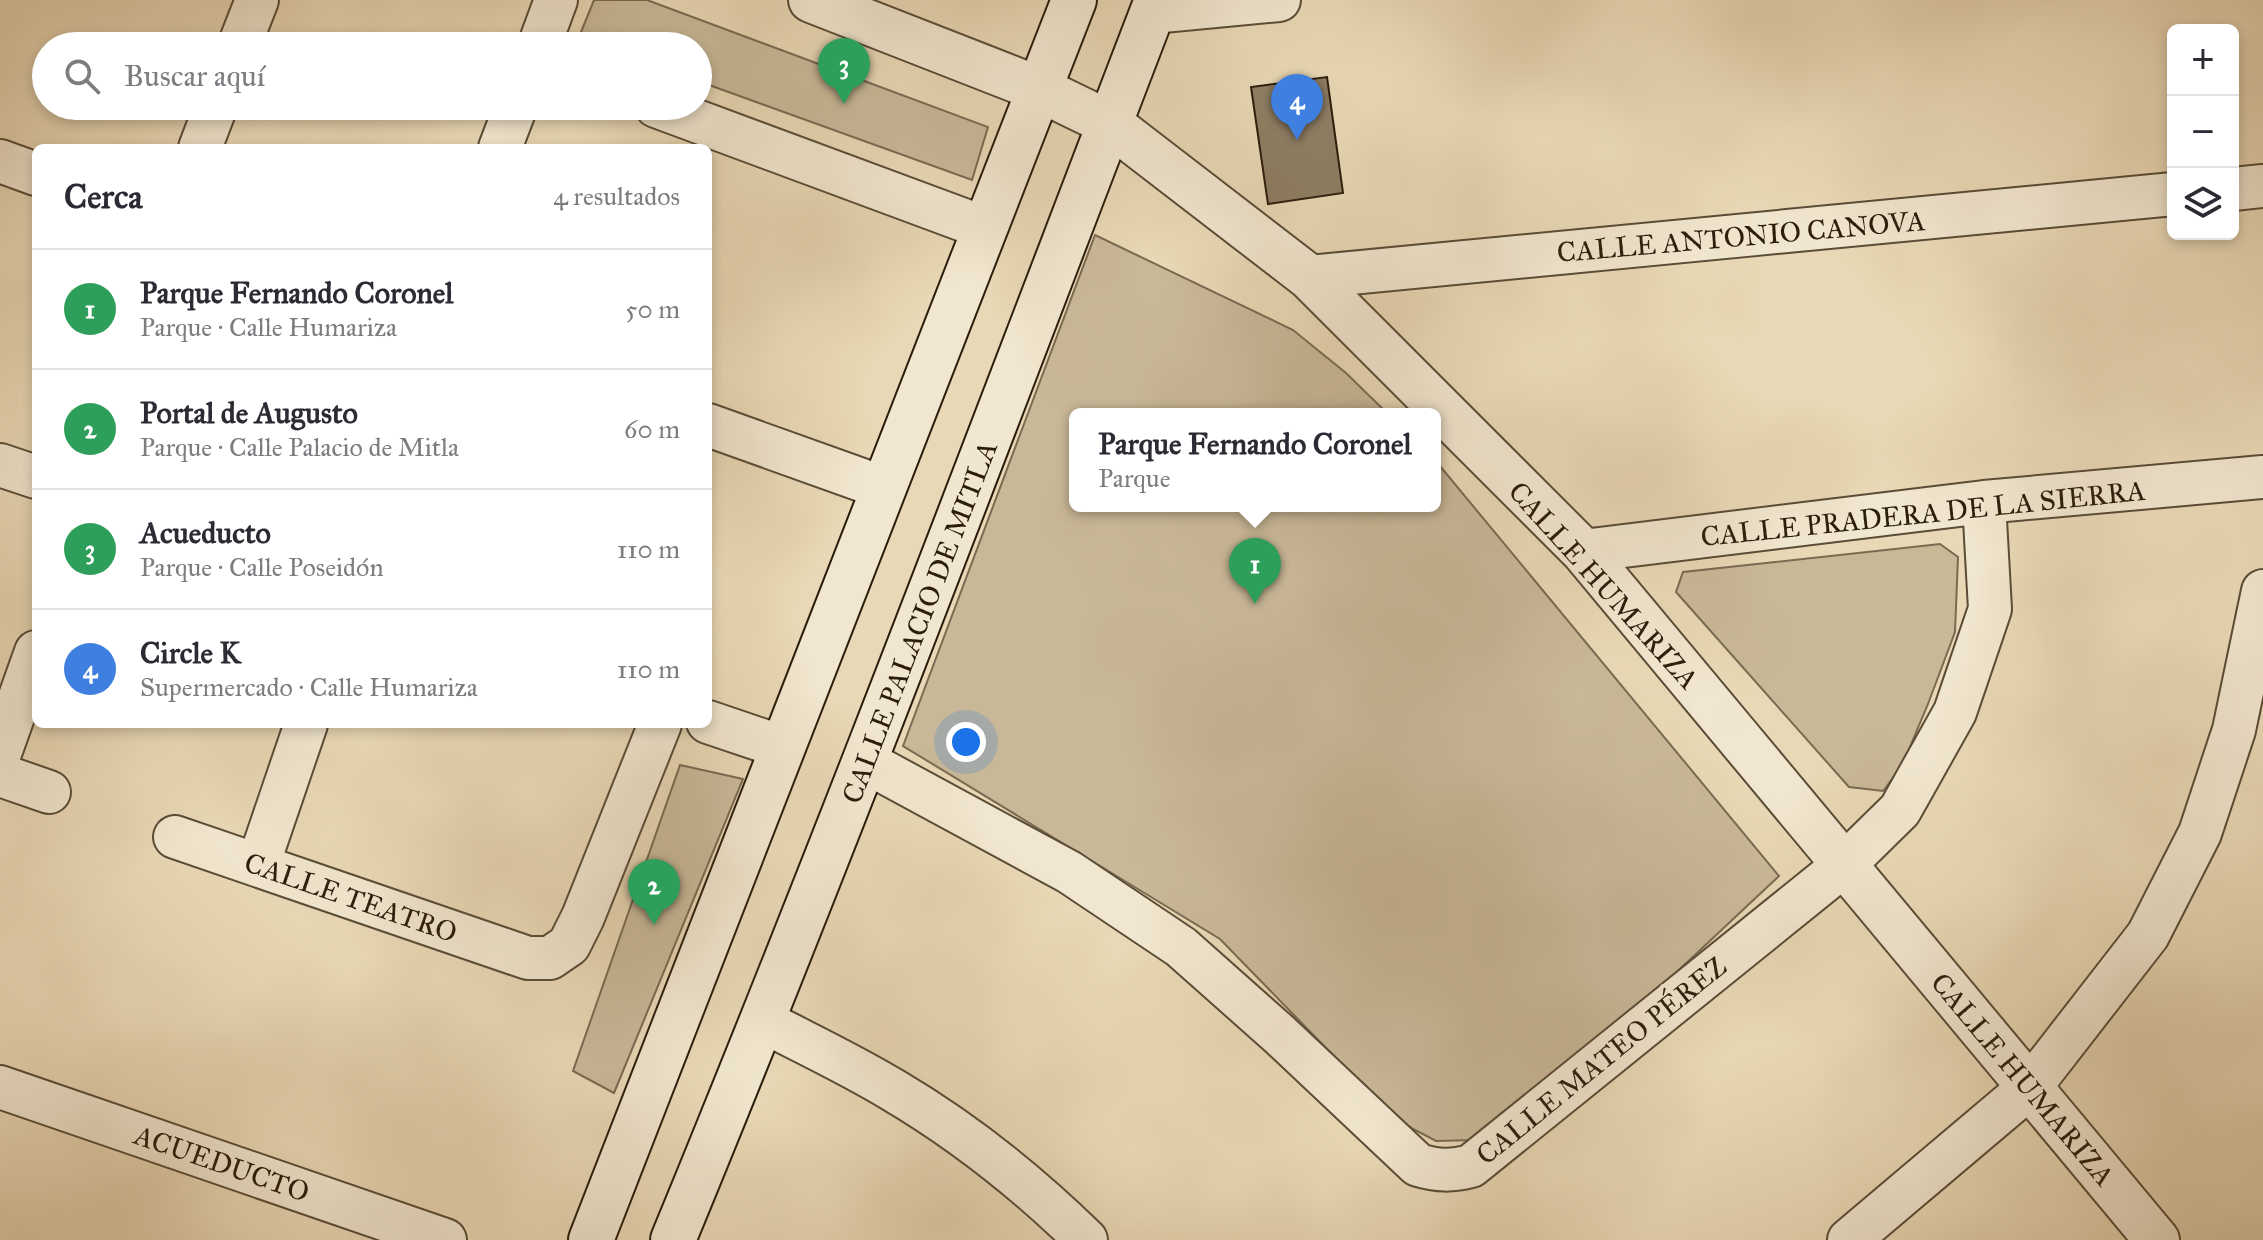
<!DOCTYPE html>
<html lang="es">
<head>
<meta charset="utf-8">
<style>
	:root { --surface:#fff; --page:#f2f2f3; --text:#2b2b33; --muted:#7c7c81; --line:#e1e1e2; --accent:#8f2418 }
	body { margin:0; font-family:"IM FELL Great Primer",serif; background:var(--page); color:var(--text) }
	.controls { position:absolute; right:24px; top:24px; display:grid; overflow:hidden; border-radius:12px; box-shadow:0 4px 12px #0003 }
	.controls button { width:72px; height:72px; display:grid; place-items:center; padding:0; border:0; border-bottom:2px solid var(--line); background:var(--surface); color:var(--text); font:40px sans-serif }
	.you { position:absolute; left:966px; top:742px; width:28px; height:28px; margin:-20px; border:6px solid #fff; border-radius:50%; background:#1a73e8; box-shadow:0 0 0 12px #1a73e833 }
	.badge { display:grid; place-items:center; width:52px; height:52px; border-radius:50%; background:var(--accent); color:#fff; font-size:26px; font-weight:700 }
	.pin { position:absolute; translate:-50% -66px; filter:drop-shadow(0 2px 4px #0008) }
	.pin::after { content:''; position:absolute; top:42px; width:28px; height:24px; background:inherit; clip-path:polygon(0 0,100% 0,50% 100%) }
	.popup { position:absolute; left:1069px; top:408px; width:372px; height:104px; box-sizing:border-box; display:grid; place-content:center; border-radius:12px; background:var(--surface); filter:drop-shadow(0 2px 6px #0005); font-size:26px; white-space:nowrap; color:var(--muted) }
	.popup b { font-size:30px; color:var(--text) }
	.popup::after { content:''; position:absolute; left:50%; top:100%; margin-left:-16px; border:16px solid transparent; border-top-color:var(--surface) }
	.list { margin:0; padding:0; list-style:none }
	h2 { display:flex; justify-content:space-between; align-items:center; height:104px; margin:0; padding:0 32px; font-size:34px }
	h2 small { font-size:26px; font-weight:400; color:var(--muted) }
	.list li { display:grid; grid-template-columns:52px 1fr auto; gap:24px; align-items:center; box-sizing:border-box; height:120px; padding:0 32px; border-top:2px solid var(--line) }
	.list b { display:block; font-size:30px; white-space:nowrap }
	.list p { margin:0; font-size:26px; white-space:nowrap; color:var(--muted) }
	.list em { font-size:26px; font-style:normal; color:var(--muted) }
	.icon { flex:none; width:44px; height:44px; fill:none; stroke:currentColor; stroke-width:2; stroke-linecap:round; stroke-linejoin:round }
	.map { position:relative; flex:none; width:2263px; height:1240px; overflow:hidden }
	.search { position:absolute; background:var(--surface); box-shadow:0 4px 12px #0003; left:32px; top:32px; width:680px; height:88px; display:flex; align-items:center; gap:20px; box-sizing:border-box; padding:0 28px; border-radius:44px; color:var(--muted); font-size:30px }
	.panel { position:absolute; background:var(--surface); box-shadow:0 4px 12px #0003; left:32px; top:144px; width:680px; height:584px; border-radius:12px }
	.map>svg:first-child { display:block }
</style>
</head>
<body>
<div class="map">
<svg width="2263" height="1240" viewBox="0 0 2263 1240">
	<rect width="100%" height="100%" fill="#e9d8b5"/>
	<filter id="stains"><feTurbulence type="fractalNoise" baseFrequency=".0025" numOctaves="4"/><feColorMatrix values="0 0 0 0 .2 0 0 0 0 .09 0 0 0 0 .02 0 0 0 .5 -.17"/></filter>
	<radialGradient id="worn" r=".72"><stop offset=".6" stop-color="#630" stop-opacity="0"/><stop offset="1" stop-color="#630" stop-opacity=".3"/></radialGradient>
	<path fill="#c9b898" stroke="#7a6a52" stroke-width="2" d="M594 0H647L988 127 972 180 698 81V46H603L579 37Z
		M1095 235 1293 330 1346 373 1388 414H1075V506H1435V460L1779 876 1518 1121 1476 1140 1436 1141 1396 1120 1220 939 903 746Z
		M1940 544 1958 557 1955 632 1928 704 1902 766 1883 791 1849 787 1676 592 1683 572Z
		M680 765 743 779 614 1093 573 1071Z"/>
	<path fill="#8e7e64" stroke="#2b1d0d" stroke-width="2" d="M1327 77 1343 193 1268 204 1251 87Z"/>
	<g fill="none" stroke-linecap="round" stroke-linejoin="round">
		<defs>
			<path id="minor" d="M1152 12 1279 0
				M239 46 257 0
				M539 46 556 0
				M656 106 985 228
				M200 148 216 106
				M500 148 516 106
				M0 161 36 174
				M2233 189 2263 186
				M1309 277 2173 194
				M708 425 884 488
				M0 465 36 477
				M1583 551 1984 502 2263 477
				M708 722 782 747
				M0 753 36 652
				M866 762 1069 872 1181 947 1279 1034 1418 1165C1438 1171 1452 1171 1471 1166L1844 865 1900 810 1955 712 1990 609 1984 502
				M0 775 49 792
				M175 837 528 958H550L569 945 583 917 660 724
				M258 865 306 724
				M763 1021C807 1044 852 1065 893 1090 964 1132 1028 1183 1086 1240
				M0 1087 445 1240
				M1849 1240 2030 1087 2148 935 2200 833 2234 730 2263 591"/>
			<path id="tertiary" d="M811 0 1039 89 1109 123 1309 277 1583 551 2157 1240"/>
			<path id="secondary" d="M591 1240 1074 0
				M673 1240C842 830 998 414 1157 0"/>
		</defs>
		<use href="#minor" stroke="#5a4c37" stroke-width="46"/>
		<use href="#tertiary" stroke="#5a4c37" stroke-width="48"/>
		<use href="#secondary" stroke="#2b1d0d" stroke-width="48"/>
		<use href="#minor" stroke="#f1e6cf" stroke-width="42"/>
		<use href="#tertiary" stroke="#f1e6cf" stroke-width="44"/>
		<use href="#secondary" stroke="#f1e6cf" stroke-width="44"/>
	</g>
	<g text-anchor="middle" stroke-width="8" stroke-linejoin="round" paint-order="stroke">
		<g font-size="28" fill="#2b1d0d" stroke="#f1e6cf">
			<text transform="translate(1741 236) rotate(-5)" y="10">CALLE ANTONIO CANOVA</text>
			<text transform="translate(1923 513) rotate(-6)" y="10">CALLE PRADERA DE LA SIERRA</text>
			<text transform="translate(1604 585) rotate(48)" y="10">CALLE HUMARIZA</text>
			<text transform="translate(919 622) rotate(-69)" y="10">CALLE PALACIO DE MITLA</text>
			<text transform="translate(351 897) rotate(19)" y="10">CALLE TEATRO</text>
			<text transform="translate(1601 1060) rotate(-39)" y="10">CALLE MATEO PÉREZ</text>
			<text transform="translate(2023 1079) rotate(50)" y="10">CALLE HUMARIZA</text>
			<text transform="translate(222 1163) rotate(19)" y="10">ACUEDUCTO</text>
		</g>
	</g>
	<rect width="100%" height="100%" filter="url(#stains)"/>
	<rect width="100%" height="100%" fill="url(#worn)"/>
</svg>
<div class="controls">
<button>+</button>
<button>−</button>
<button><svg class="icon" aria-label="layers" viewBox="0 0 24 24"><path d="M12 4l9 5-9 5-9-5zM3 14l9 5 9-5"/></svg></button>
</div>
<div class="you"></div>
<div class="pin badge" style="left:1255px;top:604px;background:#2e9e5b">1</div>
<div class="popup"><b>Parque Fernando Coronel</b>Parque</div>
<div class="pin badge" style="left:654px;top:925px;background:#2e9e5b">2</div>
<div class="pin badge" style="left:844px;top:104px;background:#2e9e5b">3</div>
<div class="pin badge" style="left:1297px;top:140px;background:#3f7fe0">4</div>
<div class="search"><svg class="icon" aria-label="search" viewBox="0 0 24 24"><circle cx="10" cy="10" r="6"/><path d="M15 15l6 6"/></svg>Buscar aquí</div>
<section class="panel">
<h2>Cerca<small>4 resultados</small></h2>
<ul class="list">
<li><span class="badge" style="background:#2e9e5b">1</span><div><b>Parque Fernando Coronel</b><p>Parque · Calle Humariza</p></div><em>50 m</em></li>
<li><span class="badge" style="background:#2e9e5b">2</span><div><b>Portal de Augusto</b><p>Parque · Calle Palacio de Mitla</p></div><em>60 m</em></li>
<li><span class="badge" style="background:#2e9e5b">3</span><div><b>Acueducto</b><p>Parque · Calle Poseidón</p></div><em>110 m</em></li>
<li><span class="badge" style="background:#3f7fe0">4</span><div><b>Circle K</b><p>Supermercado · Calle Humariza</p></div><em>110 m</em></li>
</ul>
</section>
</div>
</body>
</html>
